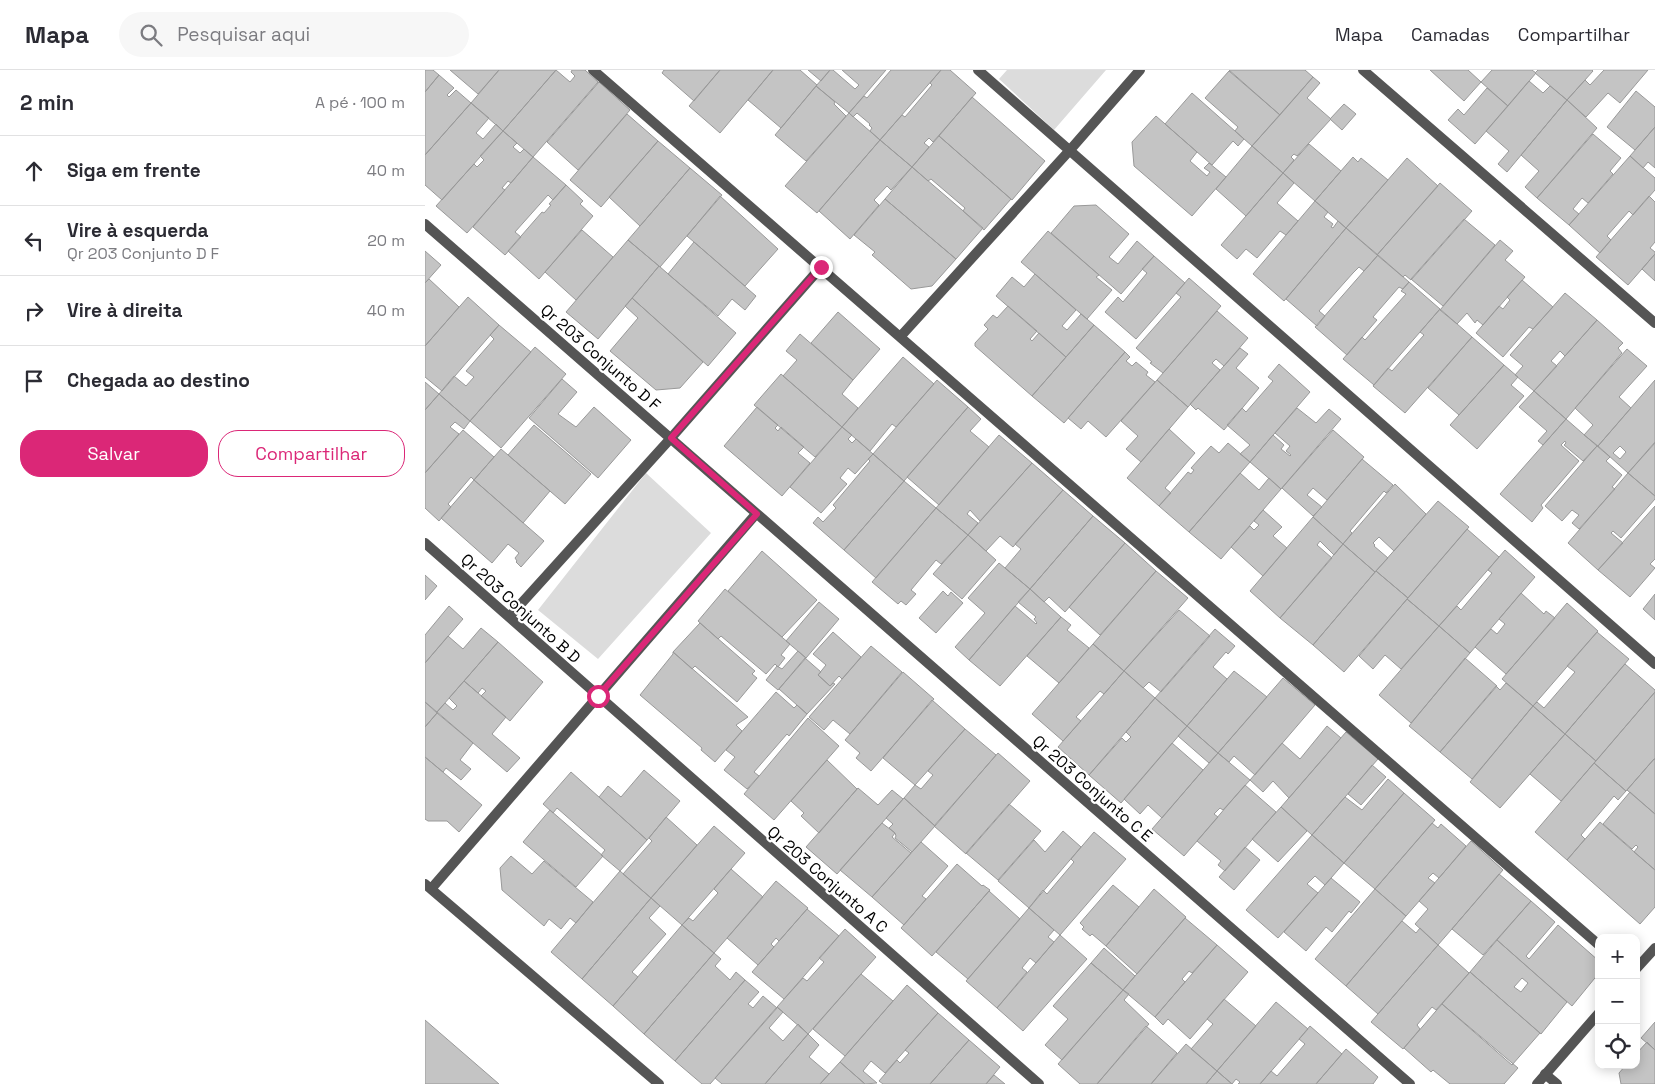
<!DOCTYPE html>
<html lang="pt">
<head>
<meta charset="utf-8">
<style>
	:root { --surface:#fff; --page:#f7f7f7; --text:#2b2b33; --muted:#7c7c81; --line:#e1e1e2; --accent:#db2777 }
	body { margin:0; font-family:"Space Grotesk",sans-serif; background:var(--page); color:var(--text) }
	.controls { position:absolute; right:15px; bottom:15px; display:grid; overflow:hidden; border-radius:10px; box-shadow:0 2px 12px #0003 }
	.controls button { width:45px; height:45px; display:grid; place-items:center; padding:0; border:0; border-bottom:1px solid var(--line); background:var(--surface); color:var(--text); font:25px sans-serif }
	.stop { position:absolute; width:15px; height:15px; margin:-11px; border:4px solid #db2777; border-radius:50%; background:#fff }
	.stop.end { background:#db2777; border-color:#fff; box-shadow:0 1px 5px #0008 }
	.list { margin:0; padding:0; list-style:none }
	h2 { display:flex; justify-content:space-between; align-items:center; height:65px; margin:0; padding:0 20px; font-size:21px }
	h2 small { font-size:16px; font-weight:400; color:var(--muted) }
	.list li { display:grid; grid-template-columns:32px 1fr auto; gap:15px; align-items:center; box-sizing:border-box; height:70px; padding:0 20px; border-top:1px solid var(--line) }
	.list b { display:block; font-size:19px; white-space:nowrap }
	.list p { margin:0; font-size:16px; white-space:nowrap; color:var(--muted) }
	.list em { font-size:16px; font-style:normal; color:var(--muted) }
	.actions { display:flex; gap:10px; padding:15px 20px }
	.actions a { flex:1; padding:11px 0; border:1px solid var(--accent); border-radius:20px; text-align:center; font-size:18px; color:var(--accent) }
	.actions .main { background:var(--accent); color:#fff }
	.icon { flex:none; width:28px; height:28px; fill:none; stroke:currentColor; stroke-width:2; stroke-linecap:round; stroke-linejoin:round }
	.map { position:relative; flex:none; width:1230px; height:1014px; overflow:hidden }
	header { display:flex; align-items:center; gap:30px; box-sizing:border-box; height:70px; padding:0 25px; background:var(--surface); border-bottom:1px solid var(--line) }
	header strong { font-size:24px }
	nav { display:flex; gap:28px; margin-inline-start:auto; font-size:18px }
	.search { width:350px; height:45px; background:var(--page); display:flex; align-items:center; gap:12px; box-sizing:border-box; padding:0 18px; border-radius:28px; color:var(--muted); font-size:19px }
	main { display:flex }
	aside { flex:1; background:var(--surface) }
	.map>svg:first-child { display:block }
</style>
</head>
<body>
<header>
<strong>Mapa</strong>
<div class="search"><svg class="icon" aria-label="search" viewBox="0 0 24 24"><circle cx="10" cy="10" r="6"/><path d="M15 15l6 6"/></svg>Pesquisar aqui</div>
<nav><a>Mapa</a><a>Camadas</a><a>Compartilhar</a></nav>
</header>
<main>
<aside>
<h2>2 min<small>A pé · 100 m</small></h2>
<ul class="list">
<li><svg class="icon" aria-label="ahead" viewBox="0 0 24 24"><path d="M12 20V5M6 11l6-6 6 6"/></svg><div><b>Siga em frente</b></div><em>40 m</em></li>
<li><svg class="icon" aria-label="left" viewBox="0 0 24 24"><path d="M17 20v-9H6M10 6l-5 5 5 5"/></svg><div><b>Vire à esquerda</b><p>Qr 203 Conjunto D F</p></div><em>20 m</em></li>
<li><svg class="icon" aria-label="right" viewBox="0 0 24 24"><path d="M7 20v-9h11M14 6l5 5-5 5"/></svg><div><b>Vire à direita</b></div><em>40 m</em></li>
<li><svg class="icon" aria-label="arrive" viewBox="0 0 24 24"><path d="M6 21V4h12l-3 4 3 4H6"/></svg><div><b>Chegada ao destino</b></div></li>
</ul>
<div class="actions"><a class="main">Salvar</a><a>Compartilhar</a></div>
</aside>
<div class="map">
<svg width="1230" height="1014" viewBox="0 0 1230 1014">
	<rect width="100%" height="100%" fill="#fff"/>
	<path fill="#dcdcdc" d="M582 0H681L629 60 574 9Z
		M221 403 286 463 173 589 113 540Z"/>
	<path fill="#c4c4c4" stroke="#999" fill-rule="evenodd" d="M0 0H8L14 5 0 22Z
		M25 0H74L53 24Z
		M74 0H131L78 61 46 33Z
		M131 0 145 12 150 6 146 2 147 0H160L173 12 108 87 78 61Z
		M239 0H295L269 31 237 3Z
		M295 0H348L295 63 264 36Z
		M348 0H375L392 15 356 58 323 30Z
		M383 0H405L396 11Z
		M405 0H408L430 19 434 15 417 0H461L424 43 391 16Z
		M466 0H516L455 70 445 61 447 58 444 55 445 54 432 43 428 47 424 43 439 26 442 28Z
		M516 0H525L551 23 508 72 504 68 499 73 504 77 487 97 455 70 477 45 480 47 507 15 505 13Z
		M804 0H880L888 7 855 45Z
		M1005 0H1043L1056 12 1039 31Z
		M1067 0H1107L1111 3 1083 36 1056 12Z
		M1113 0H1167L1168 1 1142 30 1110 3Z
		M1179 0H1223L1195 33 1183 23 1161 47 1142 30 1160 10 1165 15Z
		M804 1 855 45 827 76 810 61 813 57 780 28Z
		M14 5 29 18 22 25 24 27 31 20 46 33 0 85V22Z
		M888 7 895 13 882 28 906 49 872 86 869 84 866 87 869 90 858 103 827 76Z
		M1104 11 1118 23 1125 16 1142 30 1082 102 1073 94 1084 81 1061 61Z
		M174 12 205 40 153 100 122 72Z
		M391 16 410 32 409 34 421 46 381 91 350 65Z
		M1062 18 1083 36 1050 74 1023 50 1033 39 1039 45Z
		M1211 21 1230 37V57L1210 80 1182 57Z
		M767 23 819 69 813 76 808 71 787 95 740 54Z
		M547 27 620 91 587 130 514 66Z
		M1142 30 1172 58 1112 128 1100 117 1114 101 1096 85Z
		M46 33 64 48 51 63 58 69 71 54 78 61 17 130 0 115V85Z
		M919 34 931 44 917 60 905 49Z
		M424 43 455 70 392 143 360 116Z
		M202 44 233 71 176 137 145 110Z
		M731 46 772 82 765 91 782 106 785 102 779 98 784 93 801 107 767 146 709 96 707 72Z
		M1230 57V98L1223 92 1218 98 1205 86Z
		M78 61 92 73 88 77 95 83 99 79 108 87 86 113 83 111 77 118 80 120 42 163 11 136 49 94 52 97 59 90 55 86Z
		M1168 64 1196 88 1185 101 1188 104 1163 133 1157 128 1148 139 1154 144 1144 155 1112 128Z
		M514 66 586 129 559 160 538 141 540 138 506 109 503 111 487 97Z
		M455 70 487 97 466 120 462 116 449 130 454 135 425 169 394 141Z
		M233 71 265 98 215 156 184 127Z
		M884 74 916 101 890 131 858 103Z
		M827 76 858 103 821 146 791 119Z
		M1205 86 1230 108V120L1208 145 1204 141 1182 166 1186 170 1175 183 1144 155Z
		M108 87 141 115 128 130 123 125 90 162 96 167 80 185 48 157Z
		M928 87 933 92 936 88 963 110 921 158 890 131Z
		M982 88 1013 116 952 185 921 158Z
		M487 97 558 158 531 189 460 129Z
		M265 98 297 125 235 197 203 170Z
		M858 103 869 113 852 133 873 151 861 165 855 161 832 188 821 179 812 189 796 175Z
		M1015 113 1047 141 986 210 980 205 978 207 952 185Z
		M141 115 158 131 155 134 168 146 114 209 83 181 117 142 119 143 126 135 124 134Z
		M295 126 353 179 320 216 262 166Z
		M1224 126 1230 132V172L1225 178 1230 182V184L1203 215 1171 187Z
		M460 129 531 189 507 216 486 219 447 185 450 182 429 165Z
		M890 131 903 142 899 147 908 154 906 157 908 158 913 151 921 158 859 231 828 204Z
		M671 135 704 164 684 187 693 194 712 171 729 186 696 224 626 163 649 136Z
		M1039 149 1070 175 1018 236 986 209Z
		M921 158 953 185 939 201 934 197 928 203 903 231 894 241 900 246 892 256 861 229Z
		M157 160 188 187 151 230 120 202Z
		M623 161 674 205 671 207 687 220 662 249 596 192Z
		M203 170 234 196 173 269 141 242Z
		M1075 170 1088 181 1080 190 1100 207 1058 255 1052 250 1050 253 1042 243 1032 254 1015 240Z
		M269 172 331 226 320 240 307 229 293 246 243 204Z
		M0 181 16 195 0 213Z
		M1230 184V211L1217 199Z
		M953 185 984 212 978 219 974 217 948 247 952 250 922 285 890 257Z
		M729 186 760 213 711 269 680 242 693 227 698 232 722 203 717 199Z
		M234 196 311 263 283 296 207 228Z
		M610 204 651 240 637 256 642 260 656 244 669 255 641 287 571 226 587 207 599 217Z
		M764 208 796 236 738 303 725 293 727 292 711 278 756 227 751 223Z
		M4 209 34 237 0 276V213Z
		M1097 210 1128 237 1108 259 1104 257 1078 287 1051 263 1074 236 1078 239 1085 230 1082 227Z
		M984 212 1015 239 949 315 918 289 937 267 940 270 981 224 976 221Z
		M1140 223 1172 250 1140 286 1135 281 1126 291 1132 296 1109 321 1090 305 1098 296 1085 285Z
		M43 227 74 255 17 321 0 307V276Z
		M207 228 278 292 255 318 231 320 185 281 213 248 200 236Z
		M583 236 612 261 605 269 607 271 614 263 641 287 607 326 550 276V273L563 259 559 255 568 245 572 248Z
		M1015 239 1047 267 980 343 948 316 963 298 967 301 999 265 995 262Z
		M792 241 823 268 799 296 791 289 787 293 795 300 763 337 732 310Z
		M413 242 455 279 428 310 386 273Z
		M1172 250 1198 273 1193 278 1197 283 1141 349 1109 321Z
		M74 255 106 282 45 351 14 324 29 306 41 316 49 307 41 301 69 269 65 265Z
		M669 255 700 282 639 353 607 326Z
		M375 264 428 310 417 324 433 338 417 357 358 306 372 290 361 281Z
		M1047 267 1079 295 1034 345 1003 318Z
		M110 277 141 304 76 378 45 351Z
		M815 278 823 284 811 298 834 318 799 360 773 338 771 340 765 334Z
		M1202 279 1222 296 1194 327 1206 338 1173 376 1159 365 1168 355 1150 338Z
		M700 282 705 287 701 291 707 296 711 292 723 302 721 305 730 312 681 367 663 351 656 359 643 348Z
		M478 287 509 314 471 357 467 354 445 381 417 357Z
		M854 294 885 322 825 392 815 384 825 375 802 355 817 338 821 342 848 311 843 307Z
		M1079 295 1093 307 1086 315 1099 326 1052 379 1025 355Z
		M356 304 417 357 390 387 329 335Z
		M137 309 152 322 133 344 151 357 169 337 206 370 173 408 104 348Z
		M512 310 543 337 479 411 448 384Z
		M732 310 763 337 716 392 701 379 713 366 696 351Z
		M1230 310V372L1203 403 1173 376ZM1195 376 1201 382 1195 389 1188 383Z
		M0 312 14 324 0 340Z
		M1109 321 1141 349 1118 375 1113 371 1122 361 1094 337Z
		M14 324 45 351 39 359 30 352 25 357 34 364 0 403V340Z
		M332 337 353 355 350 358 353 361 356 357 379 377 373 383 385 393 357 426 299 376Z
		M543 337 556 349 545 361 564 377 514 435 482 407Z
		M872 338 891 353 904 339 916 349 856 419 825 392 848 365 859 375 856 379 865 386 866 385 861 381 865 376 850 363Z
		M1141 349 1172 376 1158 391 1139 375 1141 373 1140 371 1136 375 1154 391 1116 435 1118 438 1107 452 1075 424Z
		M109 355 166 404 140 434 83 385Z
		M417 357 427 365 423 369 427 373 431 369 448 384 430 404 423 398 415 408 422 414 396 443 365 417Z
		M744 359 770 383 740 418 746 423 734 436 702 408Z
		M38 360 69 387 49 410 46 407 23 434 26 437 14 451 0 438V403Z
		M908 360 939 387 902 430 888 418 882 425 897 437 888 446 857 418Z
		M574 365 607 393 555 451 545 440 542 444 553 453 543 465 511 438Z
		M803 373 825 392 764 462 734 436 763 402 766 404 769 400 766 398 786 376 794 383Z
		M1230 373V426L1203 403Z
		M1172 376 1185 387 1181 391 1197 405 1187 417 1190 419 1154 459 1147 453 1154 445 1147 440 1137 451 1120 436Z
		M76 379 125 421 98 453 49 410Z
		M448 384 479 411 419 480 388 453 393 447 398 452 411 438 408 435 445 391 443 389Z
		M937 389 968 415 961 423 959 421 925 461 927 463 918 474 888 447Z
		M607 393 638 420 588 477 575 466 561 481 543 465Z
		M815 403 834 420 844 408 856 419 796 489 764 462Z
		M1203 403 1230 426V429L1196 468 1188 461 1186 463 1198 473 1173 500 1143 473Z
		M49 410 119 471 96 497 91 492 92 491 90 488 94 483 83 474 67 493 16 448Z
		M479 411 511 438 451 508 419 480Z
		M970 414 1001 444 969 481 954 467 948 473 950 475 949 476 963 488 950 502 918 474Z
		M638 420 668 446 605 519 580 498 596 479 590 474Z
		M1013 431 1044 457 983 528 951 501Z
		M1230 436V489L1225 494 1230 498 1205 527 1173 500Z
		M511 438 543 465 516 494 511 490 486 520 491 524 481 535 476 531 473 534 447 512Z
		M838 440 857 457 848 466 862 478 838 506 806 477 825 456 829 460 834 455 829 451Z
		M668 446 700 473 640 542 624 527 619 532 605 519Z
		M888 447 918 474 909 485 895 471 892 475 907 488 855 548 825 521Z
		M1042 459 1074 487 1014 556 982 529Z
		M543 465 571 490 537 529 508 504Z
		M700 473 731 501 675 565 644 537Z
		M918 474 950 502 888 575 855 548Z
		M1080 480 1110 507 1045 583 1014 556 1032 536 1036 540 1067 503 1063 500Z
		M337 481 392 530 357 567 303 521Z
		M574 493 605 519 544 590 530 577 560 543 543 528Z
		M731 501 763 528 699 601 668 574Z
		M951 501 983 528 919 602 888 575Z
		M0 505 12 516 0 530Z
		M300 519 365 574 356 585 360 588 353 597 350 594 341 604 296 566 293 569 273 551Z
		M605 519 636 547 575 616 544 590 590 536 611 554 612 553 609 549 611 547 593 532Z
		M518 521 523 526 526 522 538 533 511 563 494 548Z
		M1096 523 1119 544 1121 541 1130 548 1081 604 1050 577 1066 559 1072 564 1080 554 1074 549Z
		M1230 524V550L1218 539Z
		M982 529 1014 556 976 599 960 585 948 599 934 586Z
		M394 532 414 549 381 588 361 571Z
		M1142 533 1173 561 1108 636 1077 609Z
		M24 536 38 549 0 593V565Z
		M754 540 785 566 736 622 724 612 718 618 699 601Z
		M636 547 646 555 642 560 664 578 634 613 602 586Z
		M275 553 330 601 327 604 332 608 312 632 270 596 267 599 248 582Z
		M1014 556 1045 583 986 653 954 625Z
		M56 558 73 572 12 642 0 632V593L23 566 38 579Z
		M790 559 810 576 803 584 801 582 788 597 802 609 762 656 730 628Z
		M408 562 436 587 417 609 414 606 405 616 393 605 401 595 388 584Z
		M1172 562 1204 589 1140 664 1108 636 1112 632 1119 638 1150 602 1142 596Z
		M73 572 118 612 85 651 56 626 61 621 57 618 53 623 39 611Z
		M668 574 699 601 679 624 675 621 651 647 656 651 638 671 607 644Z
		M446 576 477 602 425 664 408 650 399 660 384 647Z
		M373 581 381 588 353 620 341 610 352 596 357 599Z
		M248 582 323 647 311 655 317 661 290 692 276 680 277 678 215 625 248 584Z
		M380 588 396 602 393 605 405 616 408 613 410 614 382 644 354 619Z
		M1040 588 1072 616 1015 682 984 656Z
		M1200 594 1230 620V622L1171 691 1140 664Z
		M699 601 730 628 664 705 633 677Z
		M809 601 842 627 793 683 762 656Z
		M478 602 509 629 446 701 431 688 435 683 420 670Z
		M858 608 890 635 830 705 809 686 804 692 793 683Z
		M39 611 81 647 67 664 95 688 82 702 12 642 20 633 28 640 32 636 24 628Z
		M1081 613 1108 636 1047 709 1015 682 1071 616 1075 620Z
		M351 622 369 638 372 635 382 644 364 666 362 664 329 702 334 706 322 719 299 700 310 687 301 680Z
		M1230 622V688L1201 721 1169 693Z
		M730 628 762 656 696 733 664 705 697 668 701 672 706 667 701 662Z
		M507 630 540 659 490 715 458 688Z
		M0 632 12 643 0 657Z
		M1108 636 1140 664 1075 738 1045 712Z
		M12 643 48 673 35 690 46 699 36 710 21 698 18 702 0 687V657Z
		M383 648 414 676 349 750 319 724Z
		M762 656 793 683 784 693 753 666Z
		M902 656 916 668 864 728 848 711 838 722 825 710 857 673 875 689Z
		M540 659 571 685 510 756 479 728 490 715 496 719 508 705 503 701Z
		M921 662 953 689 887 765 856 737Z
		M1140 664 1171 691 1136 731 1105 704Z
		M747 673 778 700 737 748 723 735 715 744 699 729Z
		M573 683 605 711 541 784 509 756Z
		M793 683 825 710 798 740 795 738 789 744 793 747 759 786 727 759Z
		M0 687 57 735 34 762 22 751H3L0 749Z
		M1229 689 1230 690V744L1202 720Z
		M402 690 432 719 394 763 376 746 379 743 366 731Z
		M1169 693 1201 721 1193 730 1189 726 1174 744 1156 765 1160 769 1142 790 1110 762Z
		M947 695 961 707 936 735 923 724Z
		M219 700 255 731 222 770 174 727 183 716 196 727Z
		M146 702 222 770 195 801 176 785 180 780 132 738 128 743 118 734Z
		M963 709 979 723 919 793 887 765 920 727 937 740Z
		M820 715 851 742 800 801 793 795 796 791 772 771Z
		M433 718 453 735 467 720 478 729 412 804 381 777Z
		M1205 722 1230 744V800L1209 782 1213 777 1211 775 1207 779 1178 754Z
		M979 723 1010 750 950 819 919 793Z
		M479 728 510 756 487 782 470 768 471 766 470 763 464 758 468 754 461 748Z
		M584 734 616 761 573 810 541 783Z
		M856 737 882 761 853 792 827 769Z
		M125 740 178 786 151 817 98 772Z
		M241 747 272 775 226 828 198 804 227 771 224 768Z
		M1175 752 1230 800V837L1215 854 1142 790Z
		M457 753 470 763 467 767 486 783 447 827 415 800Z
		M1007 753 1013 758 1016 754 1041 776 1014 808 1008 803 1003 808 1010 813 981 846 950 819Z
		M289 756 320 783 257 855 226 828Z
		M638 761 656 777 604 838 573 811 609 770 620 782Z
		M669 762 701 789 635 865 604 838 618 820 622 824 649 792 646 789Z
		M887 765 919 793 900 815 890 806 882 814 893 823 853 868 821 840Z
		M1046 771 1078 800 1013 875 990 854 1003 839 994 831Z
		M496 772 523 796 497 826 501 829 479 855 447 827Z
		M820 777 835 790 809 820 794 807Z
		M86 786 107 804 119 791 168 832 151 853 145 848 136 859 124 849 119 856 77 820 75 798Z
		M532 794 557 816 558 815 565 820 507 886 476 858Z
		M306 799 338 827 289 883 257 855 264 848 268 851 293 823 289 819Z
		M195 801 226 828 157 909 126 882Z
		M1074 804 1106 831 1058 885 1027 859Z
		M906 808 935 832 926 843 924 841 907 862 901 857 881 881 859 862Z
		M351 811 383 838 354 871 351 868 346 874 349 877 333 895 302 868Z
		M688 815 714 837 681 876 667 864 665 866 657 859 659 857 655 853Z
		M729 819 761 847 712 904 681 876Z
		M950 819 981 846 921 916 890 889Z
		M564 821 595 849 543 909 511 882Z
		M226 828 235 836 224 848 241 864 207 902 213 907 188 936 157 909Z
		M1106 831 1130 852 1101 886 1104 889 1133 855 1174 891V903L1147 936 1072 870Z
		M604 838 629 860 623 867 629 872 611 893 605 888 597 898 602 902 572 938 541 911Z
		M382 839 414 866 359 929 327 902Z
		M760 848 792 875 767 903 764 901 757 909 760 912 730 947 698 920Z
		M977 851 991 863 995 858 1013 875 953 944 921 916Z
		M257 855 289 883 219 964 188 936Z
		M420 859 451 887 383 964 352 937 378 908 382 911 399 892 394 888Z
		M635 865 662 889 598 961 572 938Z
		M1072 870 1142 932 1116 964 1045 902ZM1097 908 1103 913 1096 922 1089 917Z
		M792 875 823 902 765 969 743 949 738 955 730 947Z
		M1013 875 1044 903 1011 940 1007 937 992 955 995 959 978 979 946 952Z
		M679 878 710 906 698 920 666 893Z
		M289 883 296 889 290 896 305 910 311 902 320 910 250 991 219 964Z
		M666 893 698 920 637 990 620 975 643 949 628 936Z
		M1045 902 1115 963 1087 995 1017 934Z
		M436 904 468 931 420 986 388 959Z
		M320 910 334 922 323 934 328 938 338 926 352 938 285 1014H277L250 991Z
		M482 915 513 943 460 1003 446 991 438 1001 452 1013 440 1014 415 992Z
		M698 920 704 924 699 930 724 954 672 1014H655L633 994Z
		M799 929 831 956 792 1001 766 979 788 954 782 949Z
		M851 932 883 959 835 1014H813L815 1012 811 1009 807 1014 792 1001Z
		M1017 934 1093 998 1079 1014H1025L1008 1000 1006 1002 979 978Z
		M352 937 358 942 344 958 358 971 373 954 383 964 340 1014H297L290 1008Z
		M513 943 544 970 505 1014H458L454 1011 472 990 475 993 484 983 480 980Z
		M0 950 74 1014H0Z
		M1230 952V980L1216 968Z
		M721 956 752 983 726 1014H672Z
		M885 956 917 984 891 1014H835L846 1001 852 1006 880 974 874 969Z
		M383 964 394 975 384 987 404 1004 395 1014H340Z
		M544 970 575 997 561 1014H505Z
		M1222 972 1230 980V1014H1196L1194 1003 1201 995H1211V984Z
		M761 974 792 1001 781 1014H726Z
		M921 979 953 1007 948 1014H891Z
		M415 992 440 1014H395Z
		M792 1001 807 1014H781Z
		M569 1005 580 1014H561Z"/>
	<g fill="none" stroke-linecap="round" stroke-linejoin="round">
		<path stroke="#555" stroke-width="10" d="M168 0 1174 875
			M553 0 1230 594
			M938 0 1230 253
			M0 154 985 1014
			M475 267 645 80 715 0
			M0 473 614 1014
			M84 547 246 368 396 197
			M0 814 234 1014
			M6 819 331 444
			M1120 1004 1132 1014"/>
		<path stroke="#555" stroke-width="10" d="M1211 899 1230 878
			M1112 1014 1174 943"/>
	</g>
	<g fill="none" stroke-linecap="round" stroke-linejoin="round">
		<path stroke="#db2777" stroke-width="6" d="M173 626 332 444 246 368 396 197"/>
	</g>
	<g text-anchor="middle" stroke-width="4.5" stroke-linejoin="round" paint-order="stroke">
		<g font-size="16" fill="#000" stroke="#fff">
			<text transform="translate(176 287) rotate(41)" y="6">Qr 203 Conjunto D F</text>
			<text transform="translate(96 538) rotate(42)" y="6">Qr 203 Conjunto B D</text>
			<text transform="translate(668 718) rotate(41)" y="6">Qr 203 Conjunto C E</text>
			<text transform="translate(403 809) rotate(41)" y="6">Qr 203 Conjunto A C</text>
		</g>
	</g>
</svg>
<div class="controls">
<button>+</button>
<button>−</button>
<button><svg class="icon" aria-label="locate" viewBox="0 0 24 24"><circle cx="12" cy="12" r="6"/><path d="M12 2v4M12 18v4M2 12h4M18 12h4"/></svg></button>
</div>
<div class="stop" style="left:173px;top:626px"></div>
<div class="stop end" style="left:396px;top:197px"></div>
</div>
</main>
</body>
</html>
